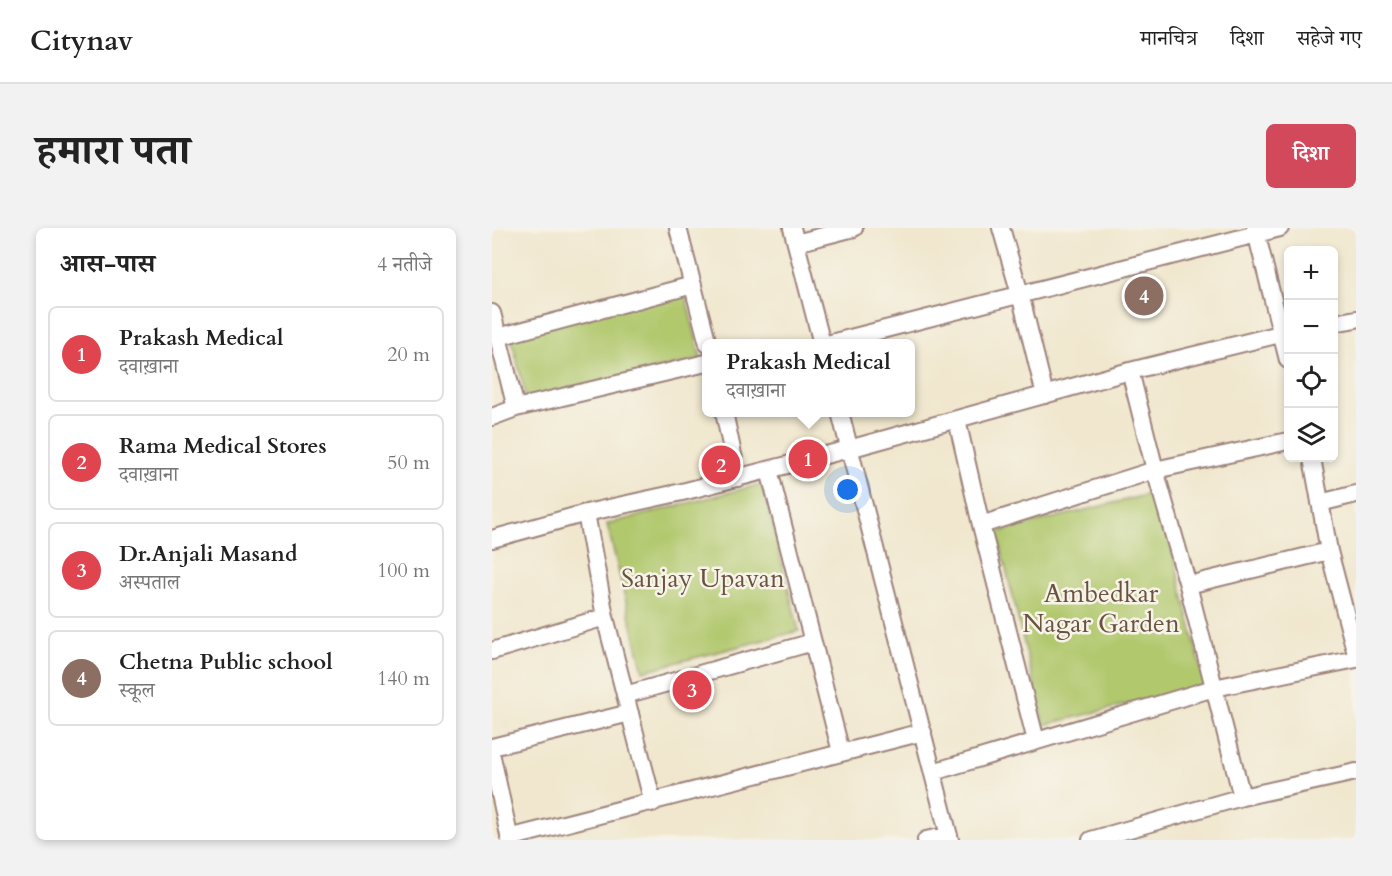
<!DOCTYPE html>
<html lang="hi">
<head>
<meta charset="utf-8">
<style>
	:root { --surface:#fff; --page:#f2f2f2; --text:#222; --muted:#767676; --line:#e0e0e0; --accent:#d1495b }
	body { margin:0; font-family:Cardo,"Noto Serif Devanagari",serif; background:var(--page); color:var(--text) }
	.controls { position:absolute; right:18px; top:18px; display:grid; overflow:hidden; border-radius:9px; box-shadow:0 3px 9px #0003 }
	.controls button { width:54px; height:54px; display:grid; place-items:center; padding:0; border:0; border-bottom:2px solid var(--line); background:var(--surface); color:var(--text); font:30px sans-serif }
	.you { position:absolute; left:356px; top:262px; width:21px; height:21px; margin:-15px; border:4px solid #fff; border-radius:50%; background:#1a73e8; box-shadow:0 0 0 9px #1a73e833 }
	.badge { display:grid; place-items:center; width:39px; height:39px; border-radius:50%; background:var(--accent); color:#fff; font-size:20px; font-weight:700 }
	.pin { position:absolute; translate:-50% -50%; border:3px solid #fff; box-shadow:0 2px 6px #0006 }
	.popup { position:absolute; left:210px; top:111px; width:213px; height:78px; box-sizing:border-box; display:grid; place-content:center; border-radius:9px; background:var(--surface); filter:drop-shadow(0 2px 4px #0005); font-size:20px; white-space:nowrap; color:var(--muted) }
	.popup b { font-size:22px; color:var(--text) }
	.popup::after { content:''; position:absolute; left:50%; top:100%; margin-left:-12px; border:12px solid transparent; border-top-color:var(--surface) }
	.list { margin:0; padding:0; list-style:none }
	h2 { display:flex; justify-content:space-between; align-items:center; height:78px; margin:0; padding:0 24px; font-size:26px }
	h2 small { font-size:20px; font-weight:400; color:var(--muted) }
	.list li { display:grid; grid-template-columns:39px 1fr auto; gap:18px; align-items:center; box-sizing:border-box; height:96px; margin:0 12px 12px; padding:0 12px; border:2px solid var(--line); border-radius:9px }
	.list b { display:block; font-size:22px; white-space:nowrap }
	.list p { margin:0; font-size:20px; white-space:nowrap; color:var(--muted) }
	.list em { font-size:20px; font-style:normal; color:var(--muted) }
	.icon { flex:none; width:33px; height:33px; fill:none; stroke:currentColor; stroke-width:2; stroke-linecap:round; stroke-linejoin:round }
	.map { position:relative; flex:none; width:864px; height:612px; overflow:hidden; border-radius:9px }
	header { display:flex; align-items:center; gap:36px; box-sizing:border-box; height:84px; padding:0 30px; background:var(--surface); border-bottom:2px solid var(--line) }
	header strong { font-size:28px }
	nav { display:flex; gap:33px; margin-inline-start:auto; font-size:21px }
	.intro { display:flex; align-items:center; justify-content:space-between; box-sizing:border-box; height:144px; padding:0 36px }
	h1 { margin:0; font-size:42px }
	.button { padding:15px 27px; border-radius:9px; background:var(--accent); color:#fff; font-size:21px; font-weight:700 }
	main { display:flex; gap:36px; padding:0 36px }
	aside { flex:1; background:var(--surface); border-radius:9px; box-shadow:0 3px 9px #0003 }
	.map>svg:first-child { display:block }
</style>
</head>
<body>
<header>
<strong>Citynav</strong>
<nav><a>मानचित्र</a><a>दिशा</a><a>सहेजे गए</a></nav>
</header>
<div class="intro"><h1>हमारा पता</h1><a class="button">दिशा</a></div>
<main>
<aside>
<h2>आस-पास<small>4 नतीजे</small></h2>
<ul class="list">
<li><span class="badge" style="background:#e0444e">1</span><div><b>Prakash Medical</b><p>दवाख़ाना</p></div><em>20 m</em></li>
<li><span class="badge" style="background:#e0444e">2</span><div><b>Rama Medical Stores</b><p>दवाख़ाना</p></div><em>50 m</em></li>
<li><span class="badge" style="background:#e0444e">3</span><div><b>Dr.Anjali Masand</b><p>अस्पताल</p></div><em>100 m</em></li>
<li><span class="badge" style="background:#8d6e63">4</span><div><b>Chetna Public school</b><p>स्कूल</p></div><em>140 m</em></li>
</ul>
</aside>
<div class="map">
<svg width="864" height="612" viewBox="0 0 864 612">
	<rect width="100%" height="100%" fill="#f7f3e8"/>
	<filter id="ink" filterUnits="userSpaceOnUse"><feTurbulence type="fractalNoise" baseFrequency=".0167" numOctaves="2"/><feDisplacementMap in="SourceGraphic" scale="12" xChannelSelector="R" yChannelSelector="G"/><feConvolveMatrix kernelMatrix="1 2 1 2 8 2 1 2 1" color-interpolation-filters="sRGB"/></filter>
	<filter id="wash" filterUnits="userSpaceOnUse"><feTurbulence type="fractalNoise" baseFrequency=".008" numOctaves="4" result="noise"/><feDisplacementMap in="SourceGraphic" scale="24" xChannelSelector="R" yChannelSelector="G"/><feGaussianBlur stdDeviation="1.35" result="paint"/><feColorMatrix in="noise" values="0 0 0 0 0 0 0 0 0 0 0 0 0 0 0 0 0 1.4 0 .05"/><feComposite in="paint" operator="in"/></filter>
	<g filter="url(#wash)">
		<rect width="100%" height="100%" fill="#f0e7ce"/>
		<path fill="#b1c86d" stroke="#7e744c" stroke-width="1.5" d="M192 61 209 131 35 173 17 101Z
			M270 256 307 403 151 443 115 296Z
			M666 264 713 457 552 497 505 304Z"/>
	</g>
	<g filter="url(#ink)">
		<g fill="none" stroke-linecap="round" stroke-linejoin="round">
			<defs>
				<path id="street" d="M186 0 216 116
					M300 0 330 116
					M509 0 528 66 553 167
					M763 0 796 132
					M304 15 362 0
					M0 85 24 180
					M842 95 864 91
					M6 109 201 57
					M335 116 788 0
					M638 143 663 242 696 357 750 569
					M232 184 246 250
					M348 184 458 612
					M0 189 24 180 214 135
					M465 192 489 297 544 513
					M820 230 837 323 864 426
					M277 242 349 524
					M828 275 864 266
					M94 285 113 389 161 575
					M489 297 663 242 796 213
					M0 311 94 285 190 264 357 221 638 143 796 104
					M696 357 837 323
					M0 423 113 389
					M133 467 321 414
					M0 519 138 485
					M0 529 18 612
					M441 544 722 460 864 431
					M17 610 431 504
					M434 612 457 607
					M599 612 750 569 864 544"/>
			</defs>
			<use href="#street" stroke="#9d837c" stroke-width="20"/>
			<use href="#street" stroke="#fff" stroke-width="16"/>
		</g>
	</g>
	<g text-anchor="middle" stroke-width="5" stroke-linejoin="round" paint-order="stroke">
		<g font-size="26" fill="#69523f" stroke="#f7f3e8">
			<text x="211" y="359">Sanjay Upavan</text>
			<text x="609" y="374">Ambedkar<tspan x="609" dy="30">Nagar Garden</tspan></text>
		</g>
	</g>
</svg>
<div class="controls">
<button>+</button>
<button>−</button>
<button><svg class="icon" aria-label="locate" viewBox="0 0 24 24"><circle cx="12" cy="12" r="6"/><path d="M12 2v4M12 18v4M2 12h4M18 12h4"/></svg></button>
<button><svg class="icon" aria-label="layers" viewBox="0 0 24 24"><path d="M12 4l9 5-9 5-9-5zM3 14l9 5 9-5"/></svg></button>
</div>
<div class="you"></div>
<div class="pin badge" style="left:316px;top:231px;background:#e0444e">1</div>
<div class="popup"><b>Prakash Medical</b>दवाख़ाना</div>
<div class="pin badge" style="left:229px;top:237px;background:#e0444e">2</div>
<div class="pin badge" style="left:200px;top:462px;background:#e0444e">3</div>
<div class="pin badge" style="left:652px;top:68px;background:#8d6e63">4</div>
</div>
</main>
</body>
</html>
